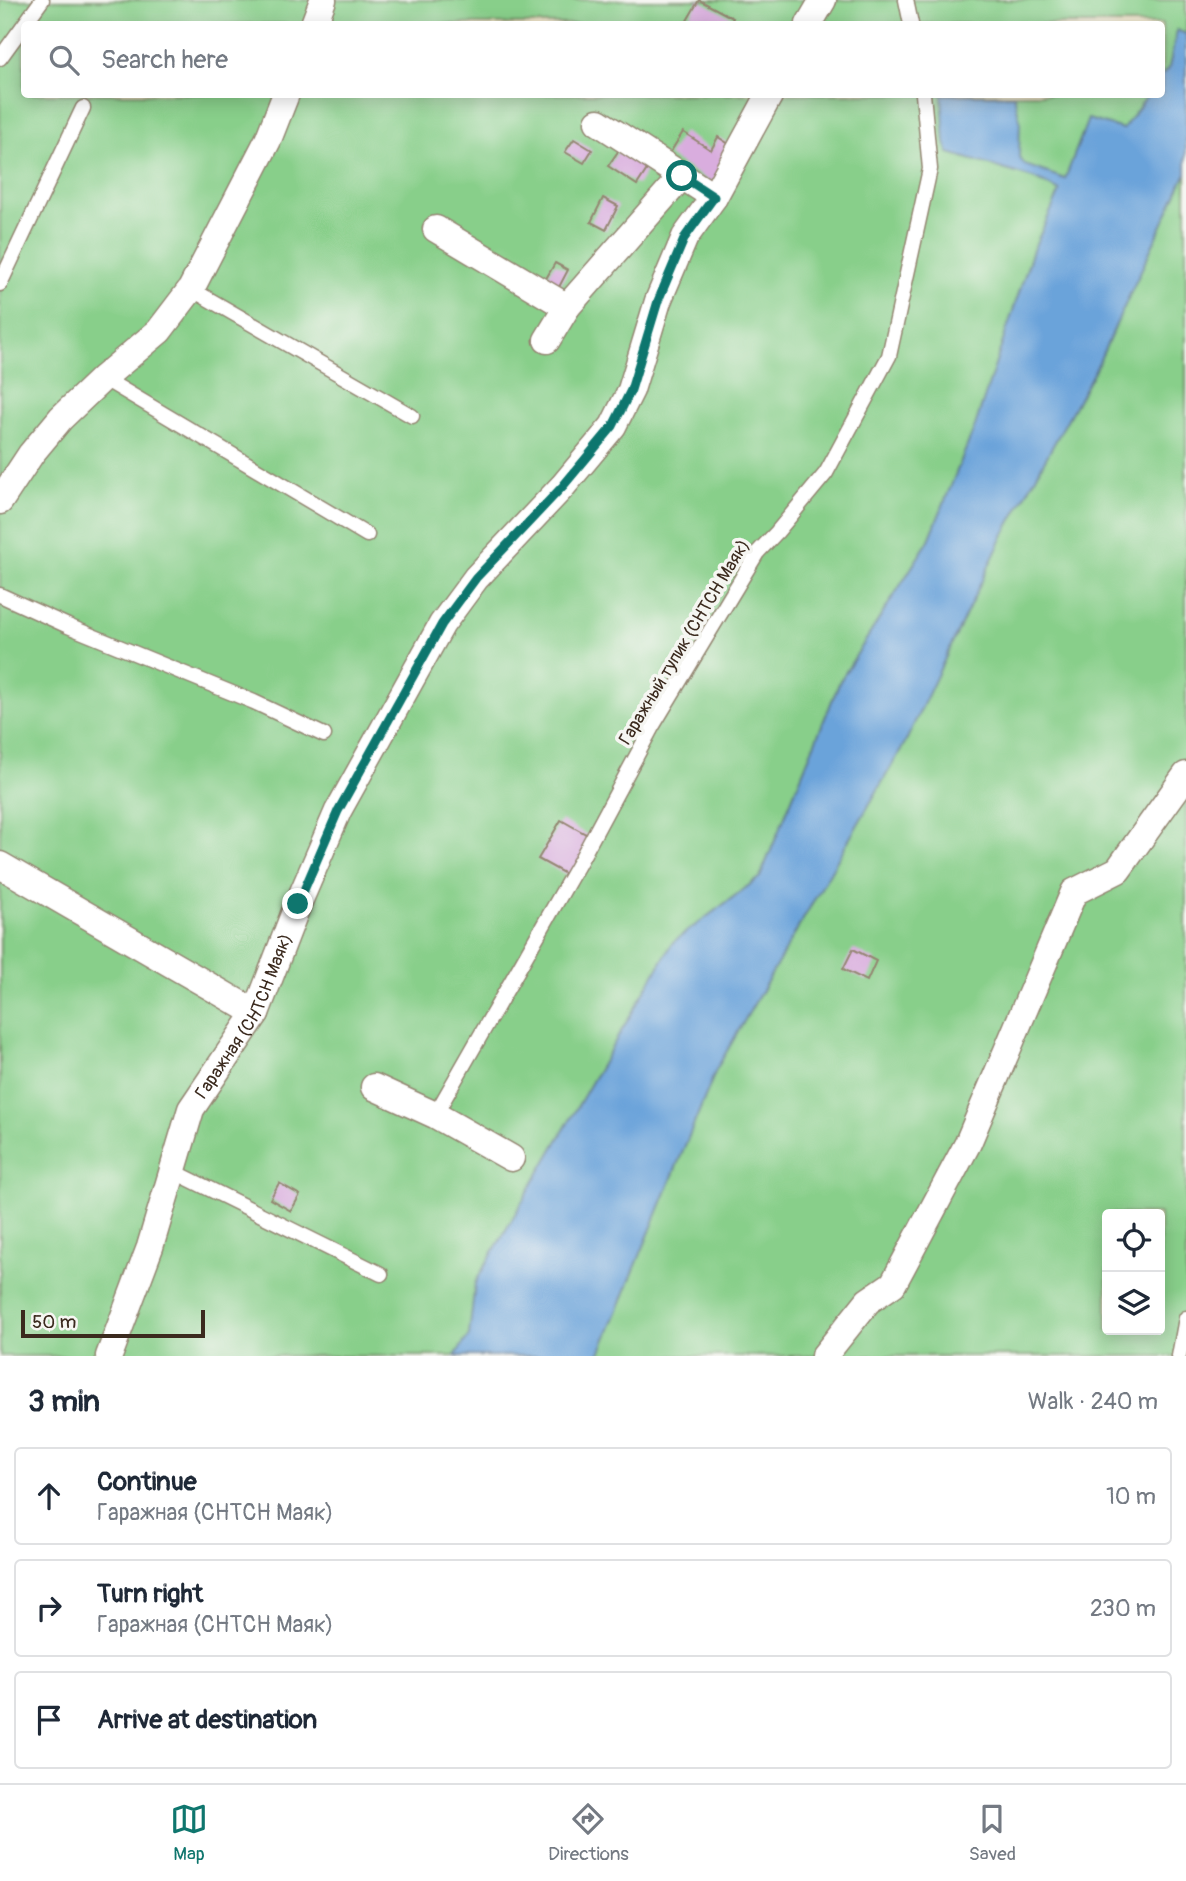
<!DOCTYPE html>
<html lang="en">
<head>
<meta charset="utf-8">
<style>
	:root { --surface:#fff; --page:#f2f2f3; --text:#1f2937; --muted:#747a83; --line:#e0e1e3; --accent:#0f766e }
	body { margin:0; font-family:Pangolin,sans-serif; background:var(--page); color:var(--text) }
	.controls { position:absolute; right:21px; bottom:21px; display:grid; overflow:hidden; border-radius:7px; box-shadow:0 4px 18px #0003 }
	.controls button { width:63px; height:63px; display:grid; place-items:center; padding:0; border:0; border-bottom:2px solid var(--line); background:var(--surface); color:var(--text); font:35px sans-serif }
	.scale { position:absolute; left:21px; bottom:18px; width:184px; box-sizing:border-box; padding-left:7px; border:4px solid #3b2a1e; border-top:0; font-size:19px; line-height:24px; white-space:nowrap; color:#3b2a1e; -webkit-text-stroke:5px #f6f6f2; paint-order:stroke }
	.stop { position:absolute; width:21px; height:21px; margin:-16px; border:5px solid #0f766e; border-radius:50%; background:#fff }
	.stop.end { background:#0f766e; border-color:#fff; box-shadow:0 2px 7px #0008 }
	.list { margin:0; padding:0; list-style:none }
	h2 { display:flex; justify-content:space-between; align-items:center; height:91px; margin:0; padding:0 28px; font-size:30px }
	h2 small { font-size:23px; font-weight:400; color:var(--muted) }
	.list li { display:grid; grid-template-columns:46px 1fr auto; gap:21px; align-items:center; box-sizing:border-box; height:98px; margin:0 14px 14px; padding:0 14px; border:2px solid var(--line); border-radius:7px }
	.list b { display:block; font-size:26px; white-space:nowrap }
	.list p { margin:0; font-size:23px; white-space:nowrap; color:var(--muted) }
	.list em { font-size:23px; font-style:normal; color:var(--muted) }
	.icon { flex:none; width:38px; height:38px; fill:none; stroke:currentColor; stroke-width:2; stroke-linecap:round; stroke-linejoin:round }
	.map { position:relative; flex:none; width:1186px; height:1356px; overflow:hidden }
	.search { position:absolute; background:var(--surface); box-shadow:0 4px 18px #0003; left:21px; right:21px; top:21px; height:77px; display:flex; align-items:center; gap:18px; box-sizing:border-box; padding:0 24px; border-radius:7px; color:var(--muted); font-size:26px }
	.sheet { height:427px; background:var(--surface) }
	nav { display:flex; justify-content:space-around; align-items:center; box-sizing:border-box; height:98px; border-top:2px solid var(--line); background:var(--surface); font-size:19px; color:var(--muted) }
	nav a { display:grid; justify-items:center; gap:4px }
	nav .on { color:var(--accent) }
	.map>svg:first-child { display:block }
</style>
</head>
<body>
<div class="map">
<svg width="1186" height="1356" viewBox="0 0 1186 1356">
	<rect width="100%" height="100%" fill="#f6f6f2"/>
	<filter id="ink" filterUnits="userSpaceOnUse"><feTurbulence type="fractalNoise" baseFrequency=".0143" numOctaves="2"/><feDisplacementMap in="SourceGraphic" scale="14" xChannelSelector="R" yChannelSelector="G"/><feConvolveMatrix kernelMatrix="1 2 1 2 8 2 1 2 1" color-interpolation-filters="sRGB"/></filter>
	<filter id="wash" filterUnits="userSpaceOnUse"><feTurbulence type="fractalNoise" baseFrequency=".00686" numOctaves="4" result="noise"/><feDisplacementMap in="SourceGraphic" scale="28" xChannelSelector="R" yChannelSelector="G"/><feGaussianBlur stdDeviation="1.57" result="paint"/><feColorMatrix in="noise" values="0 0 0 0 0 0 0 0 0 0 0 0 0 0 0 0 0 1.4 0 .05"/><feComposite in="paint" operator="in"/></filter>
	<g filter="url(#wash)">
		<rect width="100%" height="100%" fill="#ede2c5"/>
		<path fill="#88cf8a" stroke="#627c54" stroke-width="2" fill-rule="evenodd" d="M0 0H1186V1356H0ZM24 24H1162V94H24ZM1107 1214H1160V1330H1107Z"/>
		<path fill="#6ba3da" stroke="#53667c" stroke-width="2" d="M1177 30 1186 34V173L1097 366 1004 534 906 741 716 1070 601 1351 598 1356H455L469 1335 475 1283 673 942 760 877 840 681 929 540 975 426 1033 250 1060 191 1036 179 949 153 945 143 942 95H1014L1020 120 1019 157 1025 165 1065 179 1088 119 1123 129 1148 95 1162 94V76L1169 67Z"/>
		<g id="blocks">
			<path fill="#d9adde" d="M699 0 733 18 730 24H685Z
				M683 132 711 150 718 137 735 148 712 183 668 156Z
				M574 139 592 150 584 163 565 152Z
				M619 150 648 168 637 185 608 166Z
				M603 198 618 206 606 230 591 222Z
				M555 263 568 270 558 289 544 282Z
				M561 820 598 841 576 880 538 859Z
				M853 949 876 961 867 981 843 969Z
				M279 1183 300 1195 291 1211 270 1199Z"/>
		</g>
	</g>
	<g filter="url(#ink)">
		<use href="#blocks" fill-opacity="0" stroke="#948672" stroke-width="2"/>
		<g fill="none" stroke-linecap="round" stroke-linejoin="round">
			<defs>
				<path id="lane" d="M906 0 911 24
					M0 58 42 0
					M0 284 83 108
					M191 289 412 416
					M103 378 367 535
					M0 595 68 626 254 702 324 735
					M435 1115 579 863 652 727 757 553 777 532 826 473 889 356 930 169 923 94
					M173 1171 381 1274
					M1179 1356 1186 1318"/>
				<g id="street">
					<path d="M314 24 323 0"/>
					<path d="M809 24 823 0"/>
					<path d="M598 122 682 176"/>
					<path d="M436 229 567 307 682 176 714 197"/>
					<path d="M547 340 567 307"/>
					<path d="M0 501 31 454 61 418 103 378 159 331 191 289 268 140 286 94"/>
					<path d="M0 865 256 1013"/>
					<path d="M374 1087 435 1115 511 1158"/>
					<path id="s1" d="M109 1356 150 1247 191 1109 256 1013 298 904 338 811 442 624 476 578 563 486 613 426 631 390 658 301 685 237 714 197 770 94"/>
					<path d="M824 1356 868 1301 893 1284 968 1143 1074 892 1118 870 1186 775"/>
				</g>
			</defs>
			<use href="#lane" stroke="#948672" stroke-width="17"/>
			<use href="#street" stroke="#948672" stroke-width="29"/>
			<use href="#lane" stroke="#fff" stroke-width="14"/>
			<use href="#street" stroke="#fff" stroke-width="26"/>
		</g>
	</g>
	<g fill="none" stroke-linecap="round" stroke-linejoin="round" filter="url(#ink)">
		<path stroke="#0f766e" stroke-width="9" d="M298 904 338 811 442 624 476 578 563 486 613 426 631 390 658 301 685 237 714 197 682 176"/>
	</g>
	<g text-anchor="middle" stroke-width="7" stroke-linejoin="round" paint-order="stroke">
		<g font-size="18" fill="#3b2a1e" stroke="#f6f6f2">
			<text transform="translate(684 642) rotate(-59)" y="6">Гаражный тупик (СНТСН Маяк)</text>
			<text dy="6" stroke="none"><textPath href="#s1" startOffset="368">Гаражная (СНТСН Маяк)</textPath></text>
		</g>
	</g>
</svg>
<div class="controls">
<button><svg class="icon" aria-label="locate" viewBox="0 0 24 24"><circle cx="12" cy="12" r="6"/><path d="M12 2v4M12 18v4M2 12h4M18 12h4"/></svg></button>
<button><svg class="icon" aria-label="layers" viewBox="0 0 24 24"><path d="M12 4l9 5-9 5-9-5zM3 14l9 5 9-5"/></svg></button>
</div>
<div class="scale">50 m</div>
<div class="stop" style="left:682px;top:176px"></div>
<div class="stop end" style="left:298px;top:904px"></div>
<div class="search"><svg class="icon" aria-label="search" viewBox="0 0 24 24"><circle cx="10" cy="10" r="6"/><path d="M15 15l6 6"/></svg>Search here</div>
</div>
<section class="sheet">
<h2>3 min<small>Walk · 240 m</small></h2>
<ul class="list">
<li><svg class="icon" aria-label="ahead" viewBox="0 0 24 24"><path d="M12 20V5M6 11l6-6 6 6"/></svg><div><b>Continue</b><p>Гаражная (СНТСН Маяк)</p></div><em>10 m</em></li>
<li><svg class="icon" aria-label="right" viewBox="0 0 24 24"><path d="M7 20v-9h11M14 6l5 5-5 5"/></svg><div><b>Turn right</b><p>Гаражная (СНТСН Маяк)</p></div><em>230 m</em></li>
<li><svg class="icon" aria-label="arrive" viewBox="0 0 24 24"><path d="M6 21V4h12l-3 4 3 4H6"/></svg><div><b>Arrive at destination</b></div></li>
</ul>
</section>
<nav>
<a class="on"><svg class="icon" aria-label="map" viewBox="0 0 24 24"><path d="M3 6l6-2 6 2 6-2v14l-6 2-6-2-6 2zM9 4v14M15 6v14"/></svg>Map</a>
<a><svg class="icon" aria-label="directions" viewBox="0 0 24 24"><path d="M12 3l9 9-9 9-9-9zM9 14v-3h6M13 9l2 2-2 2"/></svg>Directions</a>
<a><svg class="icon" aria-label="saved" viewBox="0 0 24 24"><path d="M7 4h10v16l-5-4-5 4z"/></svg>Saved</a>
</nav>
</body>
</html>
